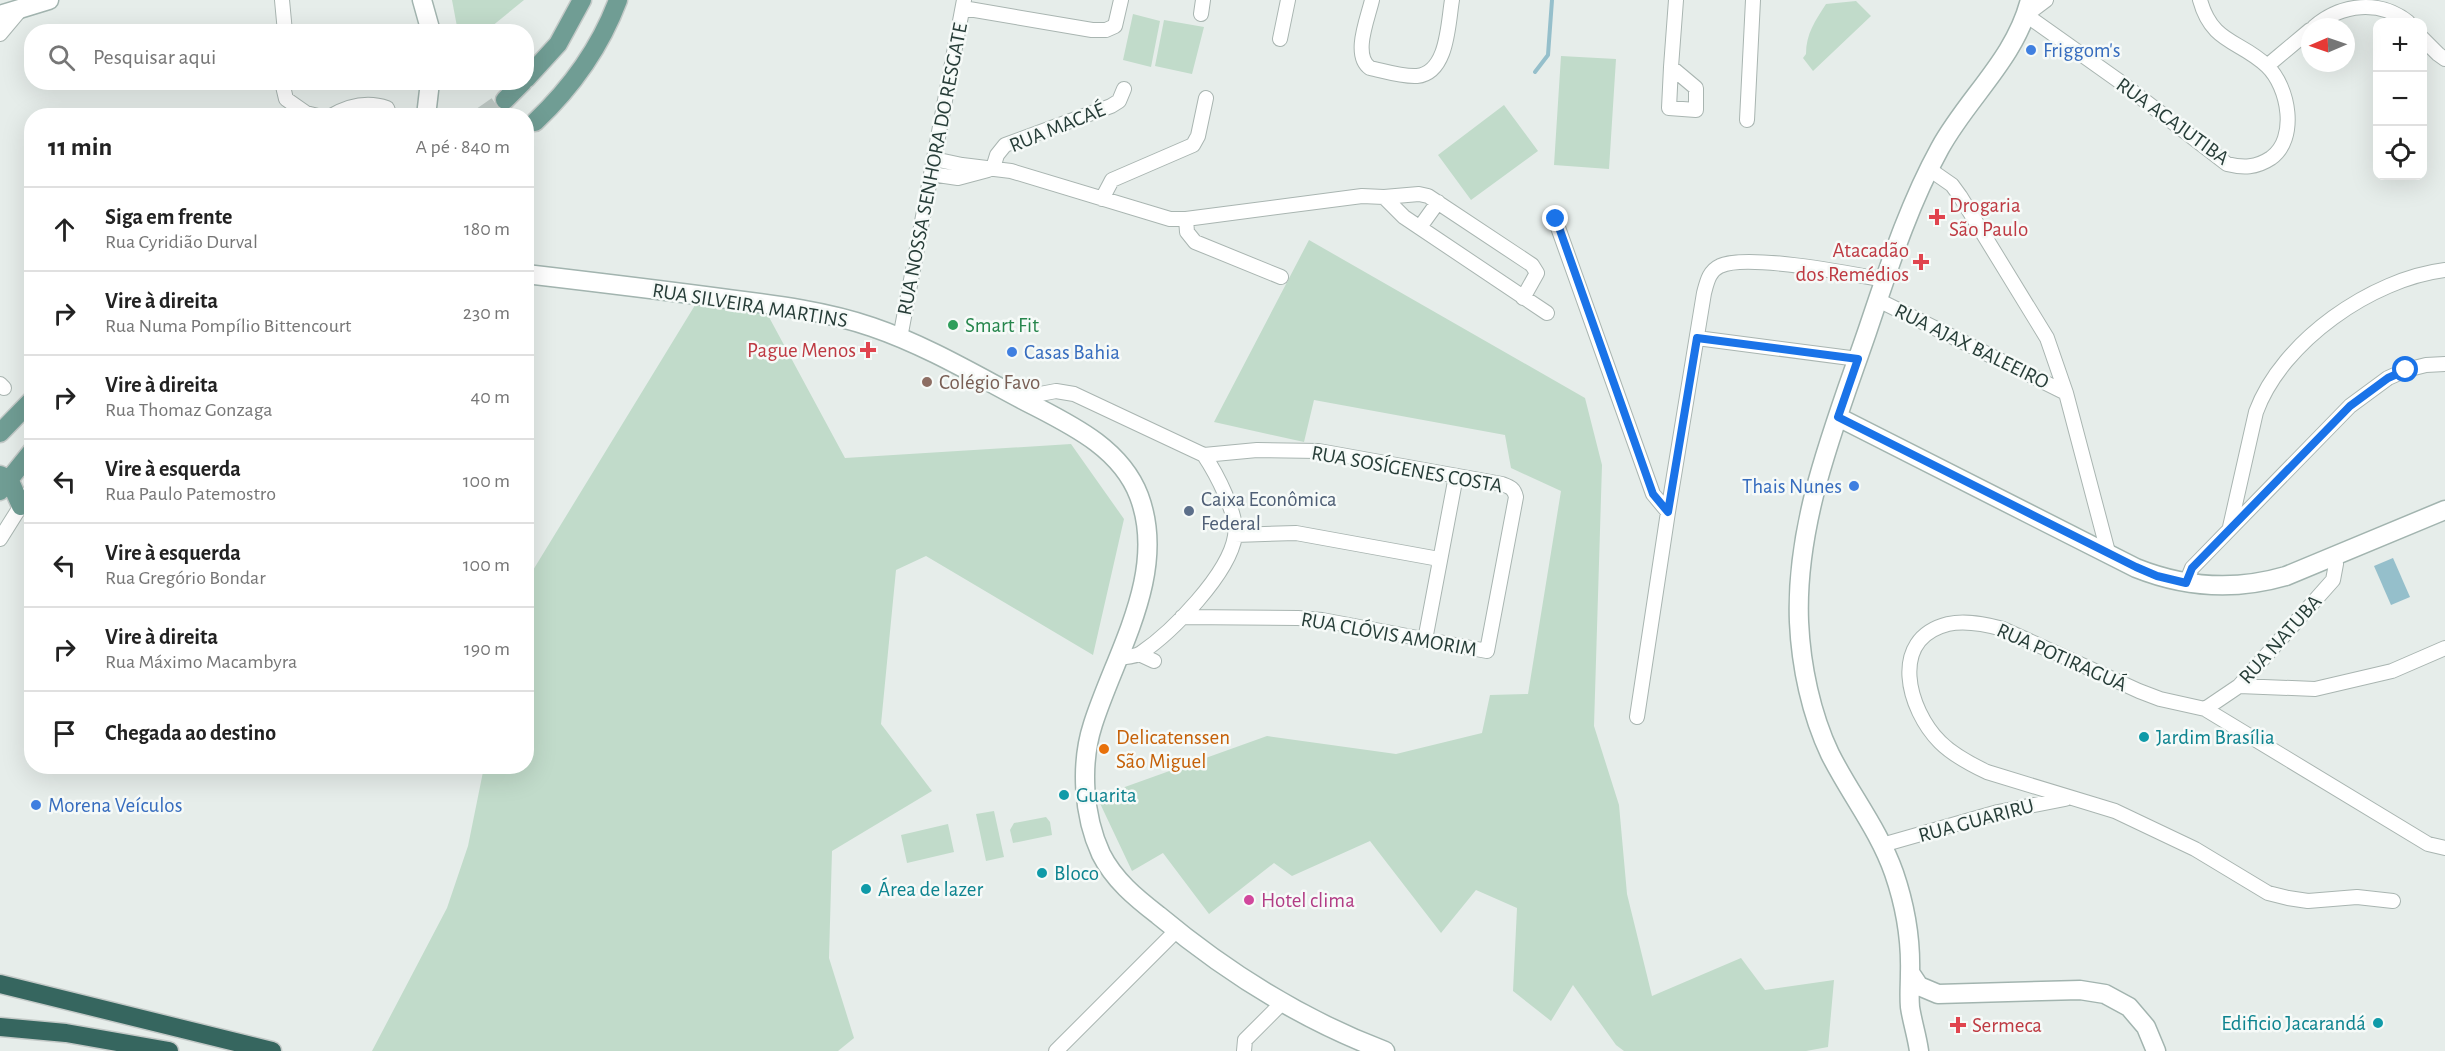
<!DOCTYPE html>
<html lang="pt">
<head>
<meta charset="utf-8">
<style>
	:root { --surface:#fff; --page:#f6f6f6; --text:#222; --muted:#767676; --line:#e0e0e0 }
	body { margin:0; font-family:"Alegreya Sans",sans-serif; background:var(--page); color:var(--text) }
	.controls { position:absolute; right:18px; top:18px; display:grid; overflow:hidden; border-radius:12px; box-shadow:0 6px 24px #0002 }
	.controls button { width:54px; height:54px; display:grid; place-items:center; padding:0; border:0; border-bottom:2px solid var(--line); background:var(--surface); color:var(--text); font:30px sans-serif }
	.compass { position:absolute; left:2301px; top:18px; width:54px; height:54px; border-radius:50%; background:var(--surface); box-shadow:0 6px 24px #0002; rotate:268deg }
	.stop { position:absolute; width:18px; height:18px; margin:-14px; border:4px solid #1a73e8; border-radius:50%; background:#fff }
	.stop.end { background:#1a73e8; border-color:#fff; box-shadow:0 2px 6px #0008 }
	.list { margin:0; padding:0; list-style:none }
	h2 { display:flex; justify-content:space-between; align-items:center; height:78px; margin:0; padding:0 24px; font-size:26px }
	h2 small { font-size:20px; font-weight:400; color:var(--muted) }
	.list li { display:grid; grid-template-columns:39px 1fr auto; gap:18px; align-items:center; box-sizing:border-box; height:84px; padding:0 24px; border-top:2px solid var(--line) }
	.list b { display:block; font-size:22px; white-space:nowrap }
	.list p { margin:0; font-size:20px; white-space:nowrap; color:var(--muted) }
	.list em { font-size:20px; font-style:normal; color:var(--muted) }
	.icon { flex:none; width:33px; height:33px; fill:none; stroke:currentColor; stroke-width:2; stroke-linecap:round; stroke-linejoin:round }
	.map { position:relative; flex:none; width:2445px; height:1051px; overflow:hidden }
	.search { position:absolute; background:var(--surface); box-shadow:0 6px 24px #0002; left:24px; top:24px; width:510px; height:66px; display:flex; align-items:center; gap:15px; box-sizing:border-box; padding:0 21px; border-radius:24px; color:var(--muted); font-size:22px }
	.panel { position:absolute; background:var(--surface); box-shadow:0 6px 24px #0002; left:24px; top:108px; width:510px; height:666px; border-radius:24px }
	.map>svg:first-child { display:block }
</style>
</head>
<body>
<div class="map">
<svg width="2445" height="1051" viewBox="0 0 2445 1051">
	<rect width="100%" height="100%" fill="#e6edea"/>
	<path fill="#c1dbca" d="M452 0H524L486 31 458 32Z
		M1856 1 1871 16 1813 71 1803 58 1806 54C1806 34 1815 21 1826 4Z
		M1133 14 1160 21 1151 67 1123 60Z
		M1164 20 1204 27 1192 74 1155 66Z
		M1561 56 1616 59 1609 169 1554 165Z
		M1504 105 1538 151 1471 200 1438 155Z
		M1309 240 1585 398 1602 465 1594 726 1619 805 1627 894 1652 996 1741 958 1765 990 1834 980 1828 1047 1806 1051H1624L1616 1045 1573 985 1551 1021 1513 991 1517 908 1476 890 1441 933 1370 841 1292 876 1274 863 1209 914 1163 853 1132 871 1097 797 1267 736 1396 754 1482 733 1490 695 1528 694 1561 491 1511 468 1505 435 1314 400 1304 442 1214 422Z
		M700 297 763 306 845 458 1071 444 1124 519 1093 655 926 556 896 570 881 724 932 791 832 851 829 958 854 1038 838 1051H372L447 908 468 846 484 767 526 766 527 580Z
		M994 811 1004 857 986 861 976 814Z
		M1046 817 1050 822 1052 835 1013 843 1010 830 1014 823Z
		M948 824 954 852 907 863 901 835Z"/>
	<path fill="#95bfcb" d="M2393 558 2410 597 2391 605 2374 566Z"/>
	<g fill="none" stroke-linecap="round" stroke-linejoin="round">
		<path stroke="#95bfcb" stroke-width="4" d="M1535 72 1548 55 1552 0"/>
		<path stroke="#c0cac6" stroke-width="18" stroke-dasharray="18 9" stroke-linecap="butt" d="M482 116 505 100"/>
		<defs>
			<path id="street" d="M282 0 285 32
				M1372 0C1368 18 1352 55 1370 68 1384 71 1402 77 1417 76 1448 73 1448 23 1452 0
				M2046 0 2026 15 2119 81 2227 164C2243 168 2256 168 2271 158 2298 139 2289 87 2267 66 2240 40 2212 44 2200 0
				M963 8 1092 30H1106L1115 26 1121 0
				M1201 14 1203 0
				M2314 27C2342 3 2380 0 2408 22
				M0 34 21 9
				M2422 38 2438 54 2445 59
				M1280 39 1288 0
				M2267 66 2310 30
				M1671 67 1696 88V110L1669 108Z
				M1671 67 1676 0
				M282 82 286 99 306 113 318 116
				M331 116C348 106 367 101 387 108L390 116
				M1747 120 1753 0
				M934 159 962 165 1011 171 1170 219H1186L1362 196 1384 197 1404 217 1547 313
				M993 168 997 155 1005 145 1111 106 1119 101 1124 89
				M1929 169 1952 185 1960 196 2047 338 2066 393 2108 552
				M931 174 958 178 988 170
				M1384 197 1419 194 1428 196 1532 265 1537 273 1523 298
				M1102 199 1112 180 1193 145 1198 136 1206 98
				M1186 219 1187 232 1195 242 1281 277
				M1555 219 1653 494 1668 512
				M1420 227 1438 202
				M1878 300 2066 393
				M900 338 964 0
				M1697 338 1858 359
				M0 384 4 388
				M1019 398 1056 391 1074 394 1204 455
				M2230 527 2256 412C2282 341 2372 279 2445 270
				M1235 535 1296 533 1439 559
				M0 539 32 488
				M2186 583 2192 568 2350 406 2388 378 2406 370 2426 365 2445 364
				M1182 617 1298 618 1322 620 1487 651 1516 497C1514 488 1510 487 1502 484L1319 451 1257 450 1204 455
				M1425 640 1456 476
				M1139 654 1154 661
				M1119 658C1125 657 1135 657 1141 653 1172 632 1229 574 1235 536 1238 514 1216 473 1204 455
				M2239 686 2315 689 2392 671 2445 648
				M2205 709 2239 686 2333 580 2336 564 2334 556
				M1637 717 1668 512 1704 293C1707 282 1709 271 1720 266 1746 253 1853 274 1885 280
				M1882 845 1998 812 2065 799
				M2393 901 2357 897 2308 901 2288 898 2268 893 2195 849 2115 811 1987 772C1970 764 1953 755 1940 742 1908 710 1888 639 1948 624 1966 620 1985 624 2003 629L2139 691 2160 699 2205 709 2428 844 2445 848
				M1056 1051 1176 931
				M1244 1051 1245 1040 1283 1002"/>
			<path id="secondary" d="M422 0 431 32
				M0 15 49 0
				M426 116 430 82
				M526 274C594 282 661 290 728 299 776 305 825 311 872 327 925 345 974 374 1023 400 1067 423 1120 446 1139 496 1168 573 1116 652 1093 724 1080 764 1083 815 1101 854 1114 880 1136 898 1158 915 1225 971 1303 1020 1385 1051
				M1838 417 2136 568C2186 588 2235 591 2286 576L2445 510
				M1911 974 1919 986 1938 994 2080 990 2105 994 2129 1007 2146 1027 2156 1051
				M1919 1051C1917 1036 1912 1021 1910 1007 1909 995 1910 985 1910 973 1911 939 1905 905 1894 873 1879 830 1850 794 1830 754 1811 714 1801 666 1799 622 1795 522 1835 425 1867 332 1888 270 1908 206 1940 148 1968 97 2015 59 2030 0"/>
			<path id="primary" d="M526 79 558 44 582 0
				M505 100 523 82
				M535 122C572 87 600 48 618 0
				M0 433 32 400
				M0 475 9 479 21 506
				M0 491 32 451"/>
			<path id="highway" d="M0 984 272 1051
				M0 1027 66 1033 169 1051"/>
		</defs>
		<use href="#street" stroke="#a9b5b1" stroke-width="16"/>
		<use href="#secondary" stroke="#a2b4af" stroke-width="21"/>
		<use href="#primary" stroke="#c3c9c7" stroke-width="21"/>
		<use href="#highway" stroke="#c3c9c7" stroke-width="21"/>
		<use href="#street" stroke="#fff" stroke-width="14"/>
		<use href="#secondary" stroke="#fff" stroke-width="18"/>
		<use href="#primary" stroke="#709d94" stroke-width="18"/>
		<use href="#highway" stroke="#36665f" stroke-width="18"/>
	</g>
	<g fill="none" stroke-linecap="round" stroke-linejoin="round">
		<path stroke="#1a73e8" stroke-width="8" d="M1556 219 1653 494 1668 512 1697 338 1858 359 1838 417 2136 567 2157 576 2186 583 2192 568 2350 406 2388 378 2406 370"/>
	</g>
	<g fill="#3f7fe0" stroke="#f6faf8" stroke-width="2">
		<circle cx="2031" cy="50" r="6"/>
		<circle cx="1012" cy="352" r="6"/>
		<circle cx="1854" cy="486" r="6"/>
		<circle cx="36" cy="805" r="6"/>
	</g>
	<g fill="#e0444e" stroke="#f6faf8" stroke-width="2">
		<path d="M1934 208h6v6h6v6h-6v6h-6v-6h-6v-6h6z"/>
		<path d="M1918 253h6v6h6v6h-6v6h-6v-6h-6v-6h6z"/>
		<path d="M865 341h6v6h6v6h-6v6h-6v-6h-6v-6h6z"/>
		<path d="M1955 1016h6v6h6v6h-6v6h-6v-6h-6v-6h6z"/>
	</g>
	<circle fill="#2e9e5b" stroke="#f6faf8" stroke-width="2" cx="953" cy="325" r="6"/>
	<circle fill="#8d6e63" stroke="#f6faf8" stroke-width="2" cx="927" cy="382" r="6"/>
	<circle fill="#5c6f8a" stroke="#f6faf8" stroke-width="2" cx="1189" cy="511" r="6"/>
	<g fill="#0f9aa8" stroke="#f6faf8" stroke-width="2">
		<circle cx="2144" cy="737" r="6"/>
		<circle cx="1064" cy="795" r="6"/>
		<circle cx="1042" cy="873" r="6"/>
		<circle cx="866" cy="889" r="6"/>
		<circle cx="2378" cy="1023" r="6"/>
	</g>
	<circle fill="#e8710a" stroke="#f6faf8" stroke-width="2" cx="1104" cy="749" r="6"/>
	<circle fill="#d1479c" stroke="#f6faf8" stroke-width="2" cx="1249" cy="900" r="6"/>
	<g text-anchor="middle" stroke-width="5" stroke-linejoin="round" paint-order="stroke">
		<g font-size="21" fill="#366cbe" stroke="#f6faf8" text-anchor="start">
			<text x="2043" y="57">Friggom's</text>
			<text x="1024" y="359">Casas Bahia</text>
			<text x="1842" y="493" text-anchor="end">Thais Nunes</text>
			<text x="48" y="812">Morena Veículos</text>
		</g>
		<g font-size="21" fill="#273d38" stroke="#f6faf8">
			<text transform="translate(2173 121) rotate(36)" y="7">RUA ACAJUTIBA</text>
			<text transform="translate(1057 127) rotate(-22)" y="7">RUA MACAÉ</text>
			<text transform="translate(932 169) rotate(-79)" y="7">RUA NOSSA SENHORA DO RESGATE</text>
			<text transform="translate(750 305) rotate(9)" y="7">RUA SILVEIRA MARTINS</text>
			<text transform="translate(1972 346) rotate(26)" y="7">RUA AJAX BALEEIRO</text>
			<text transform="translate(1407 469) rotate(10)" y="7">RUA SOSÍGENES COSTA</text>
			<text transform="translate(1389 634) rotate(10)" y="7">RUA CLÓVIS AMORIM</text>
			<text transform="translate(2280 639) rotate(-48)" y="7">RUA NATUBA</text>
			<text transform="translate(2062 657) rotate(24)" y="7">RUA POTIRAGUÁ</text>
			<text transform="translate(1976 820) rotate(-15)" y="7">RUA GUARIRU</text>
		</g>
		<g font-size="21" fill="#be3a42" stroke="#f6faf8" text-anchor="start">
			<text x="1949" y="212">Drogaria<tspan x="1949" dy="24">São Paulo</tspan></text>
			<text x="1909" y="257" text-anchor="end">Atacadão<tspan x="1909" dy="24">dos Remédios</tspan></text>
			<text x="856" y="357" text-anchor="end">Pague Menos</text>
			<text x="1972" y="1032">Sermeca</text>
		</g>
		<g font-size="21" fill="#27864d" stroke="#f6faf8" text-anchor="start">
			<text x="965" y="332">Smart Fit</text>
		</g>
		<g font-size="21" fill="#785e54" stroke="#f6faf8" text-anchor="start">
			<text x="939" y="389">Colégio Favo</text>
		</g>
		<g font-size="21" fill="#4e5e75" stroke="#f6faf8" text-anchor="start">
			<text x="1201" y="506">Caixa Econômica<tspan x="1201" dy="24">Federal</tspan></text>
		</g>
		<g font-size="21" fill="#c56008" stroke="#f6faf8" text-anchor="start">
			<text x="1116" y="744">Delicatenssen<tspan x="1116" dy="24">São Miguel</tspan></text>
		</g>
		<g font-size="21" fill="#0d838f" stroke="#f6faf8" text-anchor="start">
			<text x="2156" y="744">Jardim Brasília</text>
			<text x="1076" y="802">Guarita</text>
			<text x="1054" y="880">Bloco</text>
			<text x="878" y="896">Área de lazer</text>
			<text x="2366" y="1030" text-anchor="end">Edificio Jacarandá</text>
		</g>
		<g font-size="21" fill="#b23c85" stroke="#f6faf8" text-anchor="start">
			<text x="1261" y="907">Hotel clima</text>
		</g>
	</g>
</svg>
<div class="controls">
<button>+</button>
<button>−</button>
<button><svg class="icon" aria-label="locate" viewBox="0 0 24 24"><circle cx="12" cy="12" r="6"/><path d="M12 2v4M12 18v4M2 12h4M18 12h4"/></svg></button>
</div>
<svg class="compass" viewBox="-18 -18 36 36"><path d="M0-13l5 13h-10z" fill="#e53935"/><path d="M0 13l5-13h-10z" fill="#767676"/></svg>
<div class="stop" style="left:2406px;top:370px"></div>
<div class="stop end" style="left:1556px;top:219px"></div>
<div class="search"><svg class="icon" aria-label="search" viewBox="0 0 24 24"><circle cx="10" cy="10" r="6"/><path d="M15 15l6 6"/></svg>Pesquisar aqui</div>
<section class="panel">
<h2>11 min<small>A pé · 840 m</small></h2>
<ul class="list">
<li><svg class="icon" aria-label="ahead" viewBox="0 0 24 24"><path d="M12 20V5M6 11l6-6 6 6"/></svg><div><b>Siga em frente</b><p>Rua Cyridião Durval</p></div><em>180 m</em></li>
<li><svg class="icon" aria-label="right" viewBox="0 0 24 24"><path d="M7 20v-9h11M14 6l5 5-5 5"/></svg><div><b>Vire à direita</b><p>Rua Numa Pompílio Bittencourt</p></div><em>230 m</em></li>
<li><svg class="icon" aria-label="right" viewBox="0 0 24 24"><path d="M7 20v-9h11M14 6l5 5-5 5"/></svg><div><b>Vire à direita</b><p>Rua Thomaz Gonzaga</p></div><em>40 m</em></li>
<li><svg class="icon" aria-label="left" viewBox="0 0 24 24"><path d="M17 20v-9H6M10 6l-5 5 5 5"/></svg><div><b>Vire à esquerda</b><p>Rua Paulo Patemostro</p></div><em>100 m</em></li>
<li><svg class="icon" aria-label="left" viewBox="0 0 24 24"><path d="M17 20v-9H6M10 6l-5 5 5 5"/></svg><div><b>Vire à esquerda</b><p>Rua Gregório Bondar</p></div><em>100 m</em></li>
<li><svg class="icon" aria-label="right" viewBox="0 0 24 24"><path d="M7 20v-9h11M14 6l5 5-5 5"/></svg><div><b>Vire à direita</b><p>Rua Máximo Macambyra</p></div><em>190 m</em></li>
<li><svg class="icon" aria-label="arrive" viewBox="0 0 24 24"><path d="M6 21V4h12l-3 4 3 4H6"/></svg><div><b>Chegada ao destino</b></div></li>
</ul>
</section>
</div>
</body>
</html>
